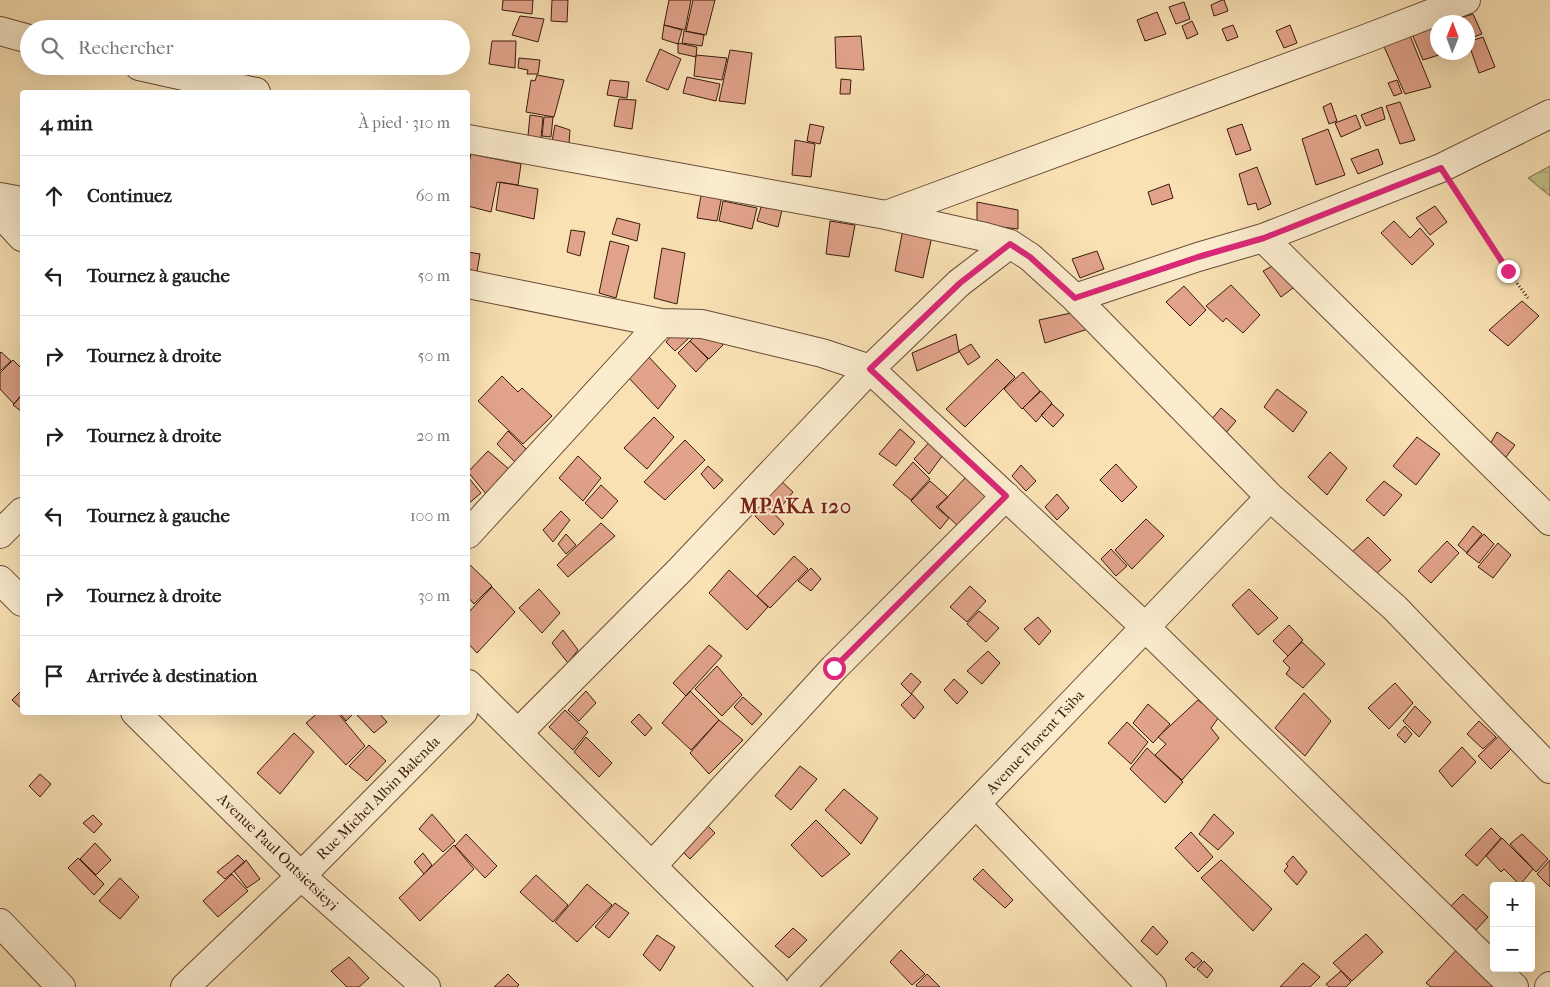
<!DOCTYPE html>
<html lang="fr">
<head>
<meta charset="utf-8">
<style>
	:root { --surface:#fff; --page:#f2f2f2; --text:#222; --muted:#767676; --line:#e0e0e0 }
	body { margin:0; font-family:"IM FELL French Canon",serif; background:var(--page); color:var(--text) }
	.controls { position:absolute; right:15px; bottom:15px; display:grid; overflow:hidden; border-radius:5px; box-shadow:0 5px 20px #0002 }
	.controls button { width:45px; height:45px; display:grid; place-items:center; padding:0; border:0; border-bottom:1px solid var(--line); background:var(--surface); color:var(--text); font:25px sans-serif }
	.compass { position:absolute; left:1430px; top:15px; width:45px; height:45px; border-radius:50%; background:var(--surface); box-shadow:0 5px 20px #0002; rotate:1deg }
	.stop { position:absolute; width:15px; height:15px; margin:-11px; border:4px solid #db2777; border-radius:50%; background:#fff }
	.stop.end { background:#db2777; border-color:#fff; box-shadow:0 1px 5px #0008 }
	.list { margin:0; padding:0; list-style:none }
	h2 { display:flex; justify-content:space-between; align-items:center; height:65px; margin:0; padding:0 20px; font-size:21px }
	h2 small { font-size:16px; font-weight:400; color:var(--muted) }
	.list li { display:grid; grid-template-columns:32px 1fr auto; gap:15px; align-items:center; box-sizing:border-box; height:80px; padding:0 20px; border-top:1px solid var(--line) }
	.list b { display:block; font-size:19px; white-space:nowrap }
	.list em { font-size:16px; font-style:normal; color:var(--muted) }
	.icon { flex:none; width:28px; height:28px; fill:none; stroke:currentColor; stroke-width:2; stroke-linecap:round; stroke-linejoin:round }
	.map { position:relative; flex:none; width:1550px; height:987px; overflow:hidden }
	.search { position:absolute; background:var(--surface); box-shadow:0 5px 20px #0002; left:20px; top:20px; width:450px; height:55px; display:flex; align-items:center; gap:12px; box-sizing:border-box; padding:0 18px; border-radius:28px; color:var(--muted); font-size:19px }
	.panel { position:absolute; background:var(--surface); box-shadow:0 5px 20px #0002; left:20px; top:90px; width:450px; height:625px; border-radius:5px }
	.map>svg:first-child { display:block }
</style>
</head>
<body>
<div class="map">
<svg width="1550" height="987" viewBox="0 0 1550 987">
	<defs>
		<pattern id="wetland-marsh" width="20" height="14" patternUnits="userSpaceOnUse" patternTransform="scale(1.25)"><rect width="20" height="14" fill="#c2c28a"/><path d="M1 5h8M5 5V1M11 12h8M15 12V8" fill="none" stroke="#a7a676"/></pattern>
	</defs>
	<rect width="100%" height="100%" fill="#f9e1b4"/>
	<filter id="stains"><feTurbulence type="fractalNoise" baseFrequency=".004" numOctaves="4"/><feColorMatrix values="0 0 0 0 .2 0 0 0 0 .09 0 0 0 0 .02 0 0 0 .5 -.17"/></filter>
	<radialGradient id="worn" r=".72"><stop offset=".6" stop-color="#630" stop-opacity="0"/><stop offset="1" stop-color="#630" stop-opacity=".3"/></radialGradient>
	<path fill="url(#wetland-marsh)" stroke="#7e6e4c" d="M1550 166V196L1528 178Z"/>
	<path fill="#e1a38a" stroke="#3a1a0d" d="M503 0H533L532 14 502 10Z
		M552 0H568L567 22 551 21Z
		M669 0H691L685 30 664 25Z
		M693 0H715L706 35 686 31Z
		M1222 0H1224L1228 11 1214 16 1211 5Z
		M1184 2 1190 19 1176 24 1169 7Z
		M1157 12 1166 34 1145 41 1137 20Z
		M1473 14 1482 34 1468 39V22H1448Z
		M520 16 544 19 538 42 512 35Z
		M1192 21 1198 34 1187 39 1182 26Z
		M1438 24V52H1448L1423 60 1412 34Z
		M664 25 682 30 678 44 662 39Z
		M1233 25 1238 37 1227 41 1222 29Z
		M1290 25 1297 43 1284 48 1276 31Z
		M684 31 704 35 702 46 682 43Z
		M1408 31 1431 87 1405 94 1382 42Z
		M861 36 864 70 836 68 835 37Z
		M1483 37 1495 67 1479 73 1468 42Z
		M492 41H516L515 68 489 64Z
		M678 43 697 47 696 57 678 53Z
		M660 49 681 59 668 90 646 81Z
		M730 50 752 53 745 104 719 101Z
		M696 55 727 58 722 80 694 76Z
		M519 58 540 60 538 74H527L528 70 518 68Z
		M537 75 564 80 554 117 526 112 531 80 535 81Z
		M687 77 720 84 716 101 683 93Z
		M841 79 851 80 850 94H840Z
		M610 80 629 82 627 98 607 95Z
		M1397 80 1402 93 1394 96 1388 83Z
		M619 99 636 100 632 129 614 126Z
		M1400 102 1415 140 1400 144 1386 106Z
		M1331 103 1337 121 1329 124 1323 107Z
		M1382 107 1385 119 1366 126 1361 115Z
		M530 115 543 117 541 138 528 136Z
		M1356 115 1361 128 1341 137 1335 123Z
		M544 117H553L551 137 542 136Z
		M810 124 824 127 820 144 807 141Z
		M1242 124 1251 150 1236 155 1227 129Z
		M555 125 570 130 569 144 552 141Z
		M1328 129 1345 175 1316 185 1302 139Z
		M795 140 815 144 811 177 792 175Z
		M1378 149 1383 164 1358 174 1351 159Z
		M471 154 521 164 518 185 497 182 491 212 468 206V167Z
		M1257 167 1271 204 1258 210 1256 203 1248 205 1239 174Z
		M500 182 538 189 534 219 496 210Z
		M1169 184 1173 198 1152 205 1148 192Z
		M702 190 722 195 717 221 697 218Z
		M723 201 757 208 752 229 719 221Z
		M977 202 1018 210V229L977 224Z
		M1435 206 1447 222 1430 235 1416 218Z
		M761 207 782 210 778 227 757 221Z
		M617 218 640 224 637 241 612 234Z
		M830 221 855 225 849 257 826 254Z
		M1394 221 1410 238 1420 228 1434 244 1412 265 1381 233Z
		M903 229 932 236 923 278 895 271Z
		M571 230 585 232 580 256 567 252Z
		M610 241 629 246 616 298 599 293Z
		M662 248 685 253 677 304 654 298Z
		M1097 251 1104 269 1080 278 1072 259Z
		M468 252 480 254 477 272 468 269Z
		M1282 261 1287 278 1293 288 1281 297 1263 271Z
		M1231 285 1260 315 1243 333 1226 318 1223 322 1206 306Z
		M1184 286 1206 310 1190 326 1166 302Z
		M1522 301 1539 316 1508 346 1489 330Z
		M1080 311 1088 329 1045 343 1039 320Z
		M679 327 689 338 675 351 666 342Z
		M704 327 723 345 709 359 690 341Z
		M956 334 959 352 917 371 912 353Z
		M690 341 708 359 696 372 678 353Z
		M971 344 980 357 968 365 959 351Z
		M1 352 11 361 0 371V353Z
		M648 356 676 386 658 409 628 377Z
		M997 359 1015 377 965 427 946 409Z
		M13 360 22 369V394L14 404 0 389V373Z
		M1023 372 1040 391 1022 409 1004 389Z
		M502 376 518 392 522 388 552 416 523 444 478 401Z
		M1277 389 1307 412 1293 432 1264 407Z
		M1041 391 1052 403 1036 422 1023 408Z
		M22 395V412L13 405Z
		M1052 404 1064 415 1053 427 1041 415Z
		M1221 408 1236 421 1225 434 1211 420Z
		M654 417 674 437 647 469 624 448Z
		M900 429 915 442 896 466 879 454Z
		M508 431 530 453 518 465 497 444Z
		M1497 432 1515 445 1506 457 1489 446Z
		M935 436 948 448 929 474 914 459Z
		M1417 437 1440 454 1416 485 1393 466Z
		M685 440 705 460 665 500 644 482Z
		M488 451 510 470 487 495 468 472Z
		M1330 452 1347 468 1327 495 1308 477Z
		M578 456 601 478 583 501 559 478Z
		M913 462 930 479 911 500 893 485Z
		M1116 464 1137 487 1122 502 1100 480Z
		M1021 465 1036 481 1026 491 1012 476Z
		M708 466 723 480 714 489 701 474Z
		M967 476 988 495 961 529 938 507Z
		M468 477 481 493 468 504Z
		M780 480 793 492 778 511 764 497Z
		M930 481 948 497 936 507 949 518 940 529 911 501Z
		M1384 481 1402 495 1384 516 1366 500Z
		M601 485 618 501 602 519 585 503Z
		M1057 494 1069 508 1057 520 1045 507Z
		M765 504 784 524 774 535 755 516Z
		M561 511 570 520 553 542 543 530Z
		M1146 519 1164 536 1132 569 1115 550Z
		M601 523 615 536 568 577 557 565Z
		M1473 526 1482 534 1467 553 1458 545Z
		M566 534 576 545 566 554 558 544Z
		M1484 534 1494 544 1479 563 1466 553Z
		M1368 537 1391 560 1374 576 1350 554Z
		M1447 541 1459 553 1431 583 1418 571Z
		M1498 543 1511 555 1493 578 1478 567Z
		M1111 549 1127 566 1116 576 1101 559Z
		M794 556 808 569 770 608 757 596Z
		M468 563 492 586 474 604 468 597Z
		M811 568 821 579 811 591 798 581Z
		M729 570 768 607 747 630 709 593Z
		M970 586 986 601 967 622 950 607Z
		M492 587 515 612 477 653 468 643V613Z
		M539 589 560 613 542 633 519 608Z
		M1249 589 1278 618 1258 635 1232 605Z
		M979 611 999 628 986 642 967 624Z
		M1038 617 1051 631 1039 645 1024 629Z
		M1289 625 1303 640 1288 656 1273 641Z
		M563 630 578 650 568 663 552 643Z
		M1302 642 1325 664 1303 688 1286 674 1290 668 1283 661Z
		M709 645 722 656 686 696 673 683Z
		M988 651 1000 663 982 684 967 671Z
		M717 666 742 695 722 716 695 689Z
		M911 673 921 682 911 694 901 684Z
		M954 679 968 692 957 704 944 690Z
		M1395 683 1413 703 1389 729 1368 708Z
		M22 690V709L12 700Z
		M586 691 596 703 579 721 568 710Z
		M690 691 719 720 691 750 662 723Z
		M1304 693 1331 721 1305 756 1275 728Z
		M912 694 924 707 914 719 901 705Z
		M743 697 762 714 752 725 734 707Z
		M1198 700 1219 717 1211 728 1219 738 1182 780 1155 755 1166 744 1158 737Z
		M1148 704 1170 724 1153 743 1133 723Z
		M1415 706 1431 722 1419 737 1403 721Z
		M565 710 588 732 573 750 549 727Z
		M319 712H337L365 746 346 765 306 723Z
		M339 712H355L346 721Z
		M357 712H378L387 722 374 733 356 714Z
		M639 714 652 728 645 736 631 722Z
		M719 720 743 740 709 774 690 753Z
		M1479 721 1496 737 1483 749 1467 734Z
		M1127 722 1148 742 1131 764 1108 743Z
		M1405 726 1412 734 1405 743 1397 735Z
		M294 733 314 752 280 794 257 773Z
		M1502 733 1514 746 1491 769 1478 756Z
		M586 737 612 763 599 777 574 752Z
		M369 745 386 761 367 781 349 766Z
		M1462 747 1476 762 1452 787 1439 771Z
		M1147 748 1183 782 1165 803 1130 769Z
		M800 766 817 779 791 810 775 796Z
		M40 774 51 784 40 797 29 786Z
		M844 789 878 818 861 844 825 810Z
		M432 814 455 841 443 852 419 829Z
		M1214 814 1234 833 1218 850 1199 834Z
		M93 815 102 824 94 833 83 823Z
		M816 820 850 854 822 877 791 845Z
		M704 822 715 833 690 859 679 848Z
		M1491 828 1501 838 1477 866 1465 855Z
		M1191 832 1213 857 1198 872 1175 848Z
		M466 834 497 866 485 878 455 846Z
		M1522 834 1548 859 1536 872 1510 844Z
		M1502 838 1533 869 1520 885 1504 869 1501 872 1486 856Z
		M95 843 111 860 96 875 80 859Z
		M454 845 474 869 420 921 399 898Z
		M423 853 432 865 424 874 414 862Z
		M238 855 245 862 225 879 217 872Z
		M1293 856 1307 872 1297 885 1284 871 1288 866 1286 864Z
		M78 858 104 884 94 895 68 868Z
		M246 860 260 879 247 888 234 871Z
		M1221 860 1272 909 1253 931 1201 878Z
		M1550 860V887L1537 874Z
		M983 869 1013 900 1005 908 973 879Z
		M232 874 248 891 218 917 203 901Z
		M536 875 568 905 553 922 520 892Z
		M120 878 139 897 120 919 99 901Z
		M587 884 612 905 577 942 555 922Z
		M1463 894 1488 917 1476 930 1451 906Z
		M615 903 629 913 609 938 595 927Z
		M1153 926 1168 942 1157 955 1141 941Z
		M793 928 807 940 789 958 775 946Z
		M1366 934 1383 952 1352 981 1333 963Z
		M657 935 675 947 660 971 643 955Z
		M1460 946 1495 986 1494 987H1431L1426 983Z
		M901 950 925 974 912 985 890 962Z
		M1192 952 1202 961 1194 968 1185 959Z
		M349 957 369 978 359 987H347L331 971Z
		M1204 961 1213 970 1207 978 1197 969Z
		M1303 963 1320 977 1310 987H1280Z
		M1341 971 1351 982 1346 987H1329L1326 984Z
		M508 974 519 985 517 987H494Z
		M927 974 940 987H917L916 985Z"/>
	<g fill="none" stroke-linecap="round" stroke-linejoin="round">
		<defs>
			<path id="minor" d="M0 31 29 39
				M139 66 256 92
				M468 139 886 215 985 237 1010 244 1030 257 1075 298 1270 497 1395 608 1550 769
				M0 197 22 201
				M0 213 22 237
				M886 215 1365 39 1466 0
				M1263 238 1550 521
				M468 284 661 323 702 324 822 353 870 369 1145 627 1494 968
				M1075 298 1198 257 1263 238 1441 168 1550 114
				M0 534 22 512
				M468 534 661 323
				M0 580 22 602
				M468 684 774 987
				M135 712 301 876 426 987
				M518 733 680 570 870 369 959 283 1010 244
				M976 804 1152 987
				M652 866 834 668 1006 496
				M0 923 61 987
				M1494 968 1514 987
				M185 987 301 876 463 712
				M800 987 1270 497
				M1549 987 1550 986"/>
		</defs>
		<use href="#minor" stroke="#6a4c37" stroke-width="30"/>
		<path stroke="#3a1a0d" stroke-width="3" stroke-dasharray="1 2.5" stroke-linecap="butt" d="M1455 190 1508 271 1528 298"/>
		<use href="#minor" stroke="#fbecce" stroke-width="28"/>
	</g>
	<g fill="none" stroke-linecap="round" stroke-linejoin="round">
		<path stroke="#db2777" stroke-width="6" d="M834 668 1006 496 870 369 960 283 1010 244 1030 257 1075 298 1198 257 1264 238 1441 168 1508 271"/>
	</g>
	<g text-anchor="middle" stroke-width="4" stroke-linejoin="round" paint-order="stroke">
		<g font-size="15" fill="#3a1a0d" stroke="#fbecce">
			<text transform="translate(1035 742) rotate(-47)" y="5">Avenue Florent Tsiba</text>
			<text transform="translate(378 798) rotate(-45)" y="5">Rue Michel Albin Balenda</text>
			<text transform="translate(278 852) rotate(44)" y="5">Avenue Paul Ontsietsieyi</text>
		</g>
		<g font-size="20" font-weight="bold" letter-spacing="1" fill="#7a1f14" stroke="#fbecce">
			<text x="796" y="513">MPAKA 120</text>
		</g>
	</g>
	<rect width="100%" height="100%" filter="url(#stains)"/>
	<rect width="100%" height="100%" fill="url(#worn)"/>
</svg>
<div class="controls">
<button>+</button>
<button>−</button>
</div>
<svg class="compass" viewBox="-18 -18 36 36"><path d="M0-13l5 13h-10z" fill="#e53935"/><path d="M0 13l5-13h-10z" fill="#767676"/></svg>
<div class="stop" style="left:834px;top:668px"></div>
<div class="stop end" style="left:1508px;top:271px"></div>
<div class="search"><svg class="icon" aria-label="search" viewBox="0 0 24 24"><circle cx="10" cy="10" r="6"/><path d="M15 15l6 6"/></svg>Rechercher</div>
<section class="panel">
<h2>4 min<small>À pied · 310 m</small></h2>
<ul class="list">
<li><svg class="icon" aria-label="ahead" viewBox="0 0 24 24"><path d="M12 20V5M6 11l6-6 6 6"/></svg><div><b>Continuez</b></div><em>60 m</em></li>
<li><svg class="icon" aria-label="left" viewBox="0 0 24 24"><path d="M17 20v-9H6M10 6l-5 5 5 5"/></svg><div><b>Tournez à gauche</b></div><em>50 m</em></li>
<li><svg class="icon" aria-label="right" viewBox="0 0 24 24"><path d="M7 20v-9h11M14 6l5 5-5 5"/></svg><div><b>Tournez à droite</b></div><em>50 m</em></li>
<li><svg class="icon" aria-label="right" viewBox="0 0 24 24"><path d="M7 20v-9h11M14 6l5 5-5 5"/></svg><div><b>Tournez à droite</b></div><em>20 m</em></li>
<li><svg class="icon" aria-label="left" viewBox="0 0 24 24"><path d="M17 20v-9H6M10 6l-5 5 5 5"/></svg><div><b>Tournez à gauche</b></div><em>100 m</em></li>
<li><svg class="icon" aria-label="right" viewBox="0 0 24 24"><path d="M7 20v-9h11M14 6l5 5-5 5"/></svg><div><b>Tournez à droite</b></div><em>30 m</em></li>
<li><svg class="icon" aria-label="arrive" viewBox="0 0 24 24"><path d="M6 21V4h12l-3 4 3 4H6"/></svg><div><b>Arrivée à destination</b></div></li>
</ul>
</section>
</div>
</body>
</html>
